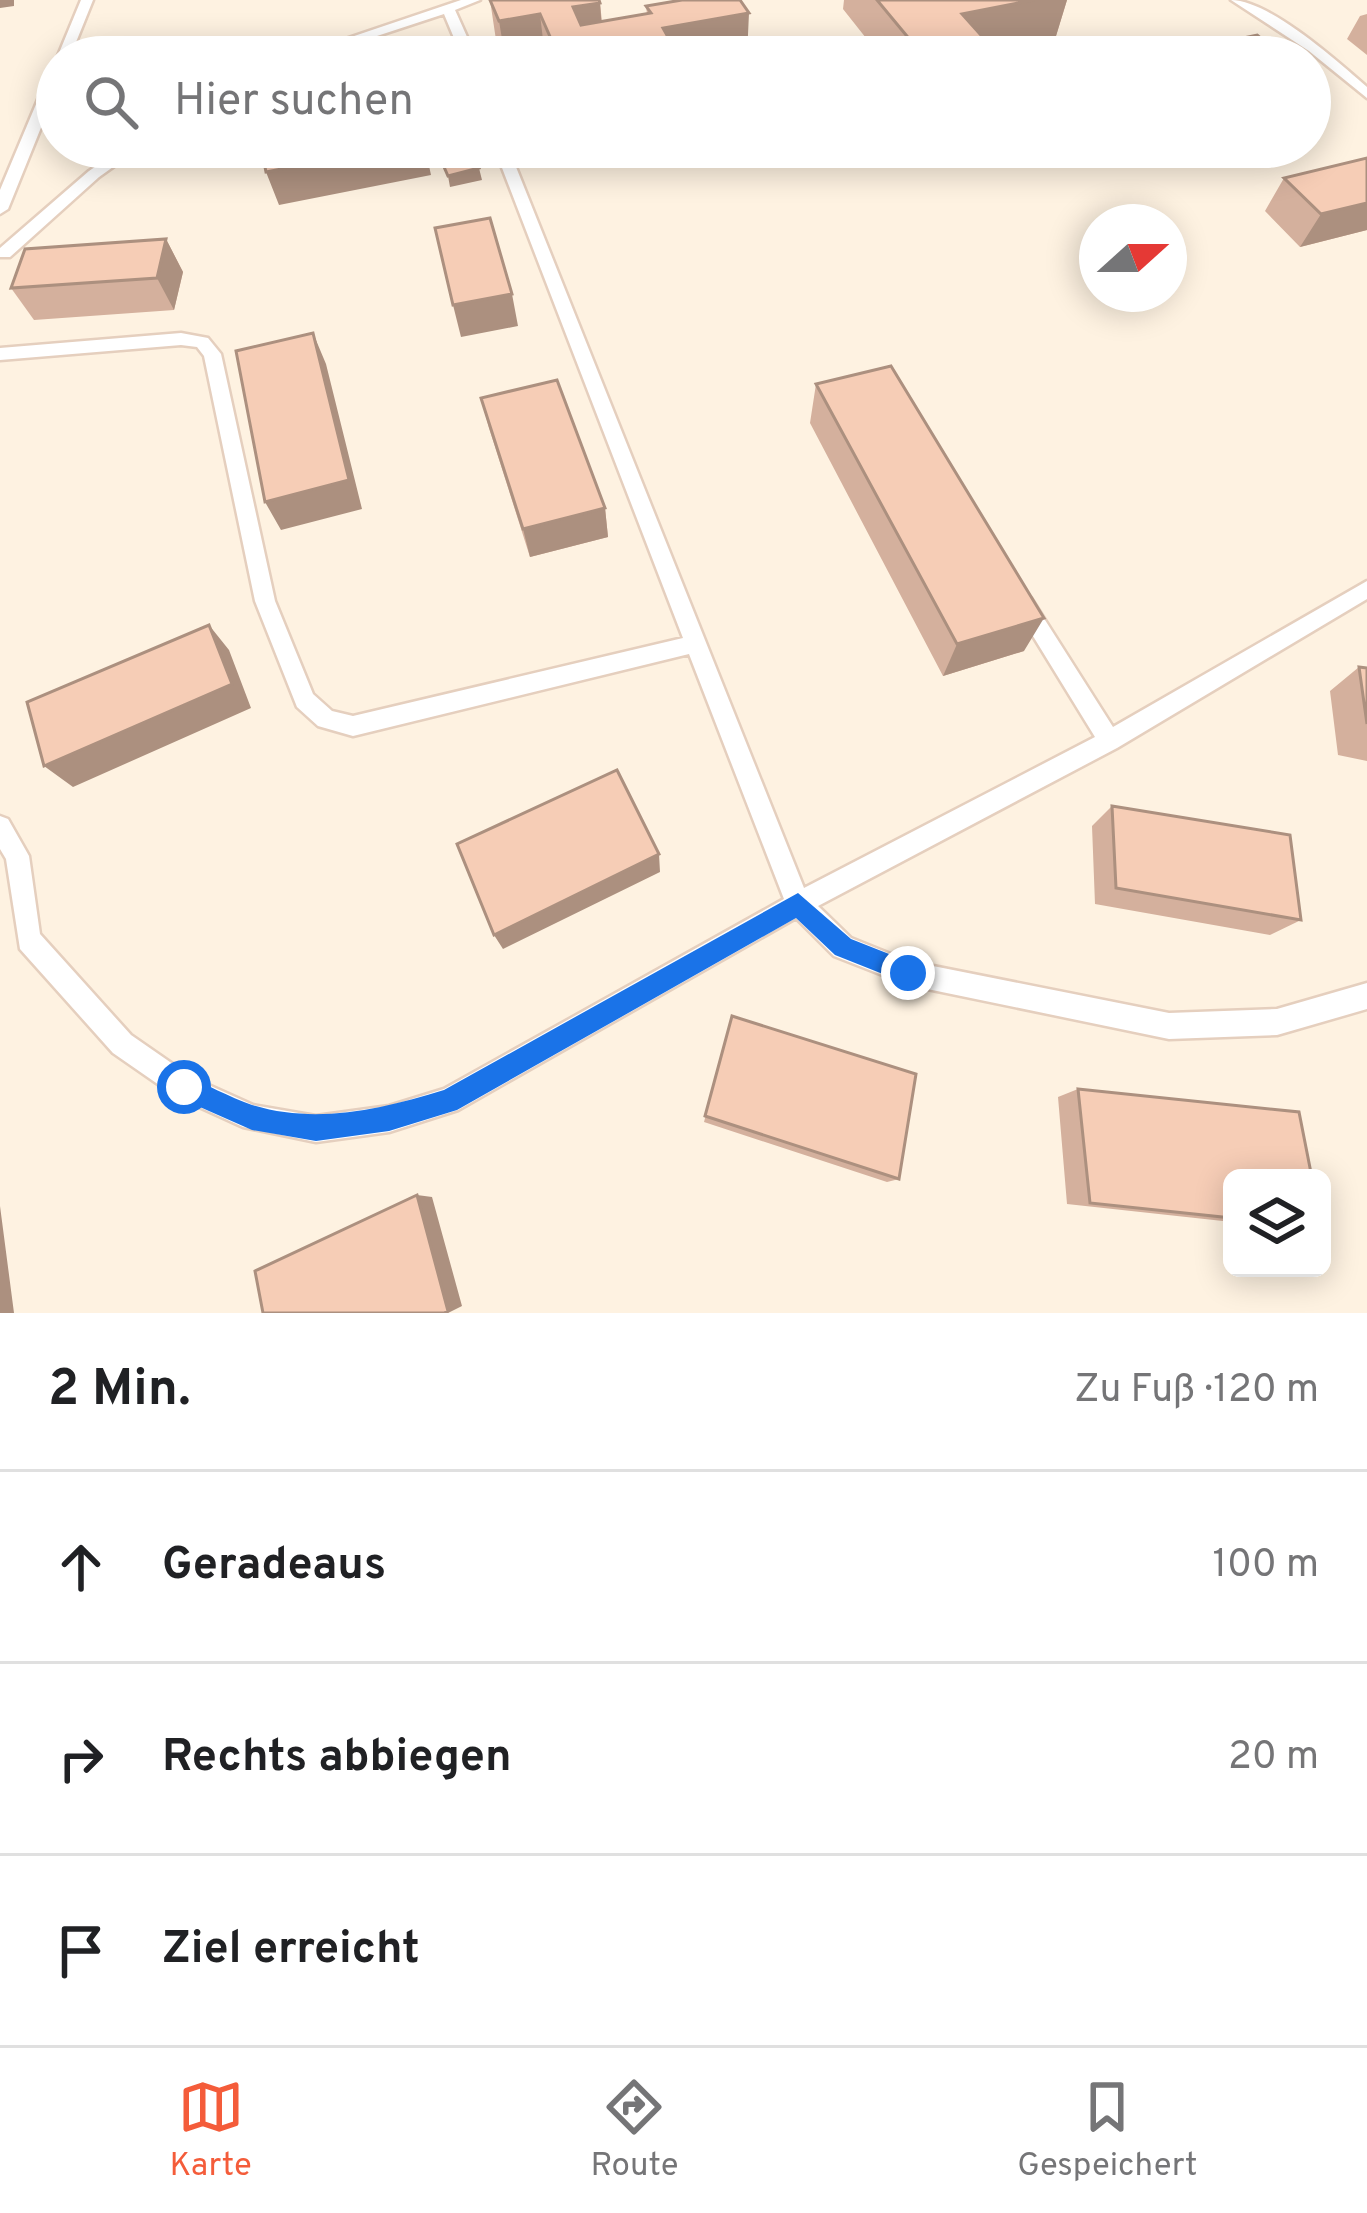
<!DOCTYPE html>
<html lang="de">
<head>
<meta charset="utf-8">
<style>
	:root { --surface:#fff; --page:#f2f2f2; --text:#202124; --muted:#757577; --line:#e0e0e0; --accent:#f45c3a }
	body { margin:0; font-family:Overpass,sans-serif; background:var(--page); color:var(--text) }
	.controls { position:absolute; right:36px; bottom:36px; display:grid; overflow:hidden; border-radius:18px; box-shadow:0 6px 30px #0003 }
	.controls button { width:108px; height:108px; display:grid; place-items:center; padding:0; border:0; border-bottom:3px solid var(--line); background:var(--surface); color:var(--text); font:60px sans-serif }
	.compass { position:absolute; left:1079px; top:204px; width:108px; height:108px; border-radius:50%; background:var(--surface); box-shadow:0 6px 30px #0003; rotate:69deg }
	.stop { position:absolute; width:36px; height:36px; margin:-27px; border:9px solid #1a73e8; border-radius:50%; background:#fff }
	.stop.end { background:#1a73e8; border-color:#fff; box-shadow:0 3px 12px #0008 }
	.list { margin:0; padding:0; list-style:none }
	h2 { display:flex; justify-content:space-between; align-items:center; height:156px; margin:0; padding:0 48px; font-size:51px }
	h2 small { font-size:39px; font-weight:400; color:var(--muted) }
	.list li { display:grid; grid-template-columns:78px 1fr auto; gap:36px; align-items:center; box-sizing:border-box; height:192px; padding:0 48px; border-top:3px solid var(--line) }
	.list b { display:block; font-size:45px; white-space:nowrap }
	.list em { font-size:39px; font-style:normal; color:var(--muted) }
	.icon { flex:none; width:66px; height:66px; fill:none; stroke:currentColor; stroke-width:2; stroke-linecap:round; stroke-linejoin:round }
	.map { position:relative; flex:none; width:1367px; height:1313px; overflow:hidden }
	.search { position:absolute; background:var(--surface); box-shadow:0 6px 30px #0003; left:36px; right:36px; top:36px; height:132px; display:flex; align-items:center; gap:30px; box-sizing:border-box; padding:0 42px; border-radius:66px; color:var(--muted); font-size:45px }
	.sheet { height:732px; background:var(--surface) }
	nav { display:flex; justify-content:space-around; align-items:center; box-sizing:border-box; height:168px; border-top:3px solid var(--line); background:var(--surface); font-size:33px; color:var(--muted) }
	nav a { display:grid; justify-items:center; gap:6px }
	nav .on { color:var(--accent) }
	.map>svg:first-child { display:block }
</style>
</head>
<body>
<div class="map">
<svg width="1367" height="1313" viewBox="0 0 1367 1313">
	<rect width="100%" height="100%" fill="#fef2e1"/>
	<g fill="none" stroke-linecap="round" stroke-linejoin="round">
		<defs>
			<path id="service" d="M81 0H93L70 57 57 58Z
				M461 0H480L455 10 476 57H462L444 14 313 57H292Z
				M1231 0C1269 0 1337 61 1367 87V98L1309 51Z
				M57 67V88L8 209 0 214V190L50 71Z
				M124 147H141L99 177 10 257H0V248L89 171Z
				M494 147H508L804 888 1095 737 1017 610 1014 604 1017 598H1031L1113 727 1367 581V599L1117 748 818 906 851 938 908 961 1169 1013 1277 1009 1367 983V1009L1277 1035 1169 1039 908 985 834 956 796 918 458 1110 389 1132 316 1142 243 1127 175 1096 113 1053 20 949 6 859 0 849V816L8 819 29 856 40 934 131 1035 193 1078 253 1105 316 1116 389 1106 444 1089 784 899 689 654 353 736 318 726 297 707 255 601 204 356 197 347 181 345 0 360V348L181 333 208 338 221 354 275 601 313 694 332 711 353 716 683 638Z"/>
		</defs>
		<use href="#service" stroke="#e5cfbe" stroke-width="5"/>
		<use href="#service" fill="#fff" fill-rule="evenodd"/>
	</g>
	<path fill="#d4b09d" d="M490 0 600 3 602 22 647 14 646 6 747 56 503 57 496 40Z
		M844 0H1067L1056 36 993 48 997 53 996 57H881L843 9Z
		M1367 14V55L1347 39 1360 16Z
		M1367 158V230L1300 247 1265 211 1284 178Z
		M166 239 183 272 174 310 34 320 11 288Z
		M816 384 1024 651 943 676 810 423Z
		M481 398 605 508 608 537 530 557 489 428Z
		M1359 667 1367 668V761L1338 755 1330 691Z
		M1112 806 1301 920 1270 935 1095 904 1092 826Z
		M732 1016 899 1179 887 1182 704 1122Z
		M1078 1089 1232 1178V1222L1067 1204 1058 1097Z"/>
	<path fill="#ac907f" d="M0 0H14V6L0 8Z
		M1034 0H1067L1056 36 956 56 962 14Z
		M600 3 603 45 577 50 573 7Z
		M749 13 747 56 663 57V28Z
		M540 14 545 57H505L499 21Z
		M944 42 940 57H914L916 47Z
		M395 147H425L431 175 279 205 266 172Z
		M1210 147H1230L1208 152Z
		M479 168 482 180 450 187 448 176Z
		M1367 203V230L1300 247 1321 214Z
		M166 239 183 272 174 310 157 278Z
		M512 294 518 326 461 337 453 305Z
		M313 333 326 364 362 509 281 530 265 502Z
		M605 508 608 537 530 557 523 529Z
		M1044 618 1024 651 943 676 957 644Z
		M209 625 229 650 251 708 73 787 44 766Z
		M659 854 660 872 503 949 494 935Z
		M417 1195 432 1197 462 1306 448 1313H444Z
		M0 1206 14 1313H0Z"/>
	<path fill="#f6cdb6" stroke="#ac907f" stroke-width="3" d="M490 0H599L600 3 573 7 581 25 651 13 646 6 682 0H740L749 13 663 28 678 55 666 57H559L540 14 499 21Z
		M877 0H1034L962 14 997 53 977 57H957L944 42 916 47Z
		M1257 35 1283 57 1158 56Z
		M261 147H395L266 172Z
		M472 153 479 168 448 176 441 160Z
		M1367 158V203L1321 214 1284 178Z
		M490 218 512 294 453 305 435 228Z
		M166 239 157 278 11 288 25 249Z
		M313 333 349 480 265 502 236 351Z
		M891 366 1044 618 957 644 816 384Z
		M557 380 605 508 523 529 481 398Z
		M209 625 232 684 44 766 27 702Z
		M1359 667 1367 668V724Z
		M617 770 659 854 494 935 457 844Z
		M1112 806 1290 835 1301 920 1116 888Z
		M732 1016 916 1074 899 1179 705 1116Z
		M1078 1089 1299 1112 1312 1178H1232V1218L1090 1203Z
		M417 1195 448 1311 444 1313H263L255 1271Z"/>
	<path fill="#1a73e8" d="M798 893 851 939 917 965V981L908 984 835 955 796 918 457 1110 389 1131 316 1141 252 1130 175 1096 171 1087 184 1075C206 1084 229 1097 252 1105 316 1125 382 1109 444 1090Z"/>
</svg>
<div class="controls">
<button><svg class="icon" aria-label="layers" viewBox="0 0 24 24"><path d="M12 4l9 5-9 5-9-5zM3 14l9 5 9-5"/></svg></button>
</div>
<svg class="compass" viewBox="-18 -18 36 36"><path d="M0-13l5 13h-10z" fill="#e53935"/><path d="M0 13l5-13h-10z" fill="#757577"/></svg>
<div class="stop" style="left:184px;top:1087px"></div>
<div class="stop end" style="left:908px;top:973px"></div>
<div class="search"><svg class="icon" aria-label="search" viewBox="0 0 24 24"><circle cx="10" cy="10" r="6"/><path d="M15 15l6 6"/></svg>Hier suchen</div>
</div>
<section class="sheet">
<h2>2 Min.<small>Zu Fuß · 120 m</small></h2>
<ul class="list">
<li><svg class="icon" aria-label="ahead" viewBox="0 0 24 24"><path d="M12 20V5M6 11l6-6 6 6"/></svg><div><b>Geradeaus</b></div><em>100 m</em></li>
<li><svg class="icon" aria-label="right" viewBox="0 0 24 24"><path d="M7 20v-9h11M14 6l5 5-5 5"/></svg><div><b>Rechts abbiegen</b></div><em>20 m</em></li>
<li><svg class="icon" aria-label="arrive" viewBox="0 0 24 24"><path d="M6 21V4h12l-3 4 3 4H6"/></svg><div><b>Ziel erreicht</b></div></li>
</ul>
</section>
<nav>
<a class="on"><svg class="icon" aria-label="map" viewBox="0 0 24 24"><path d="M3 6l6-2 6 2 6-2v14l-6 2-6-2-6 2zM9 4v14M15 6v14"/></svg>Karte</a>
<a><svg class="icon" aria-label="directions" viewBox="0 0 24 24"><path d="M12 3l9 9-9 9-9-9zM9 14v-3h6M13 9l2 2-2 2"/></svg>Route</a>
<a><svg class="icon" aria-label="saved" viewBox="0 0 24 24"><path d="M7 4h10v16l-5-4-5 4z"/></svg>Gespeichert</a>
</nav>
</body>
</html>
